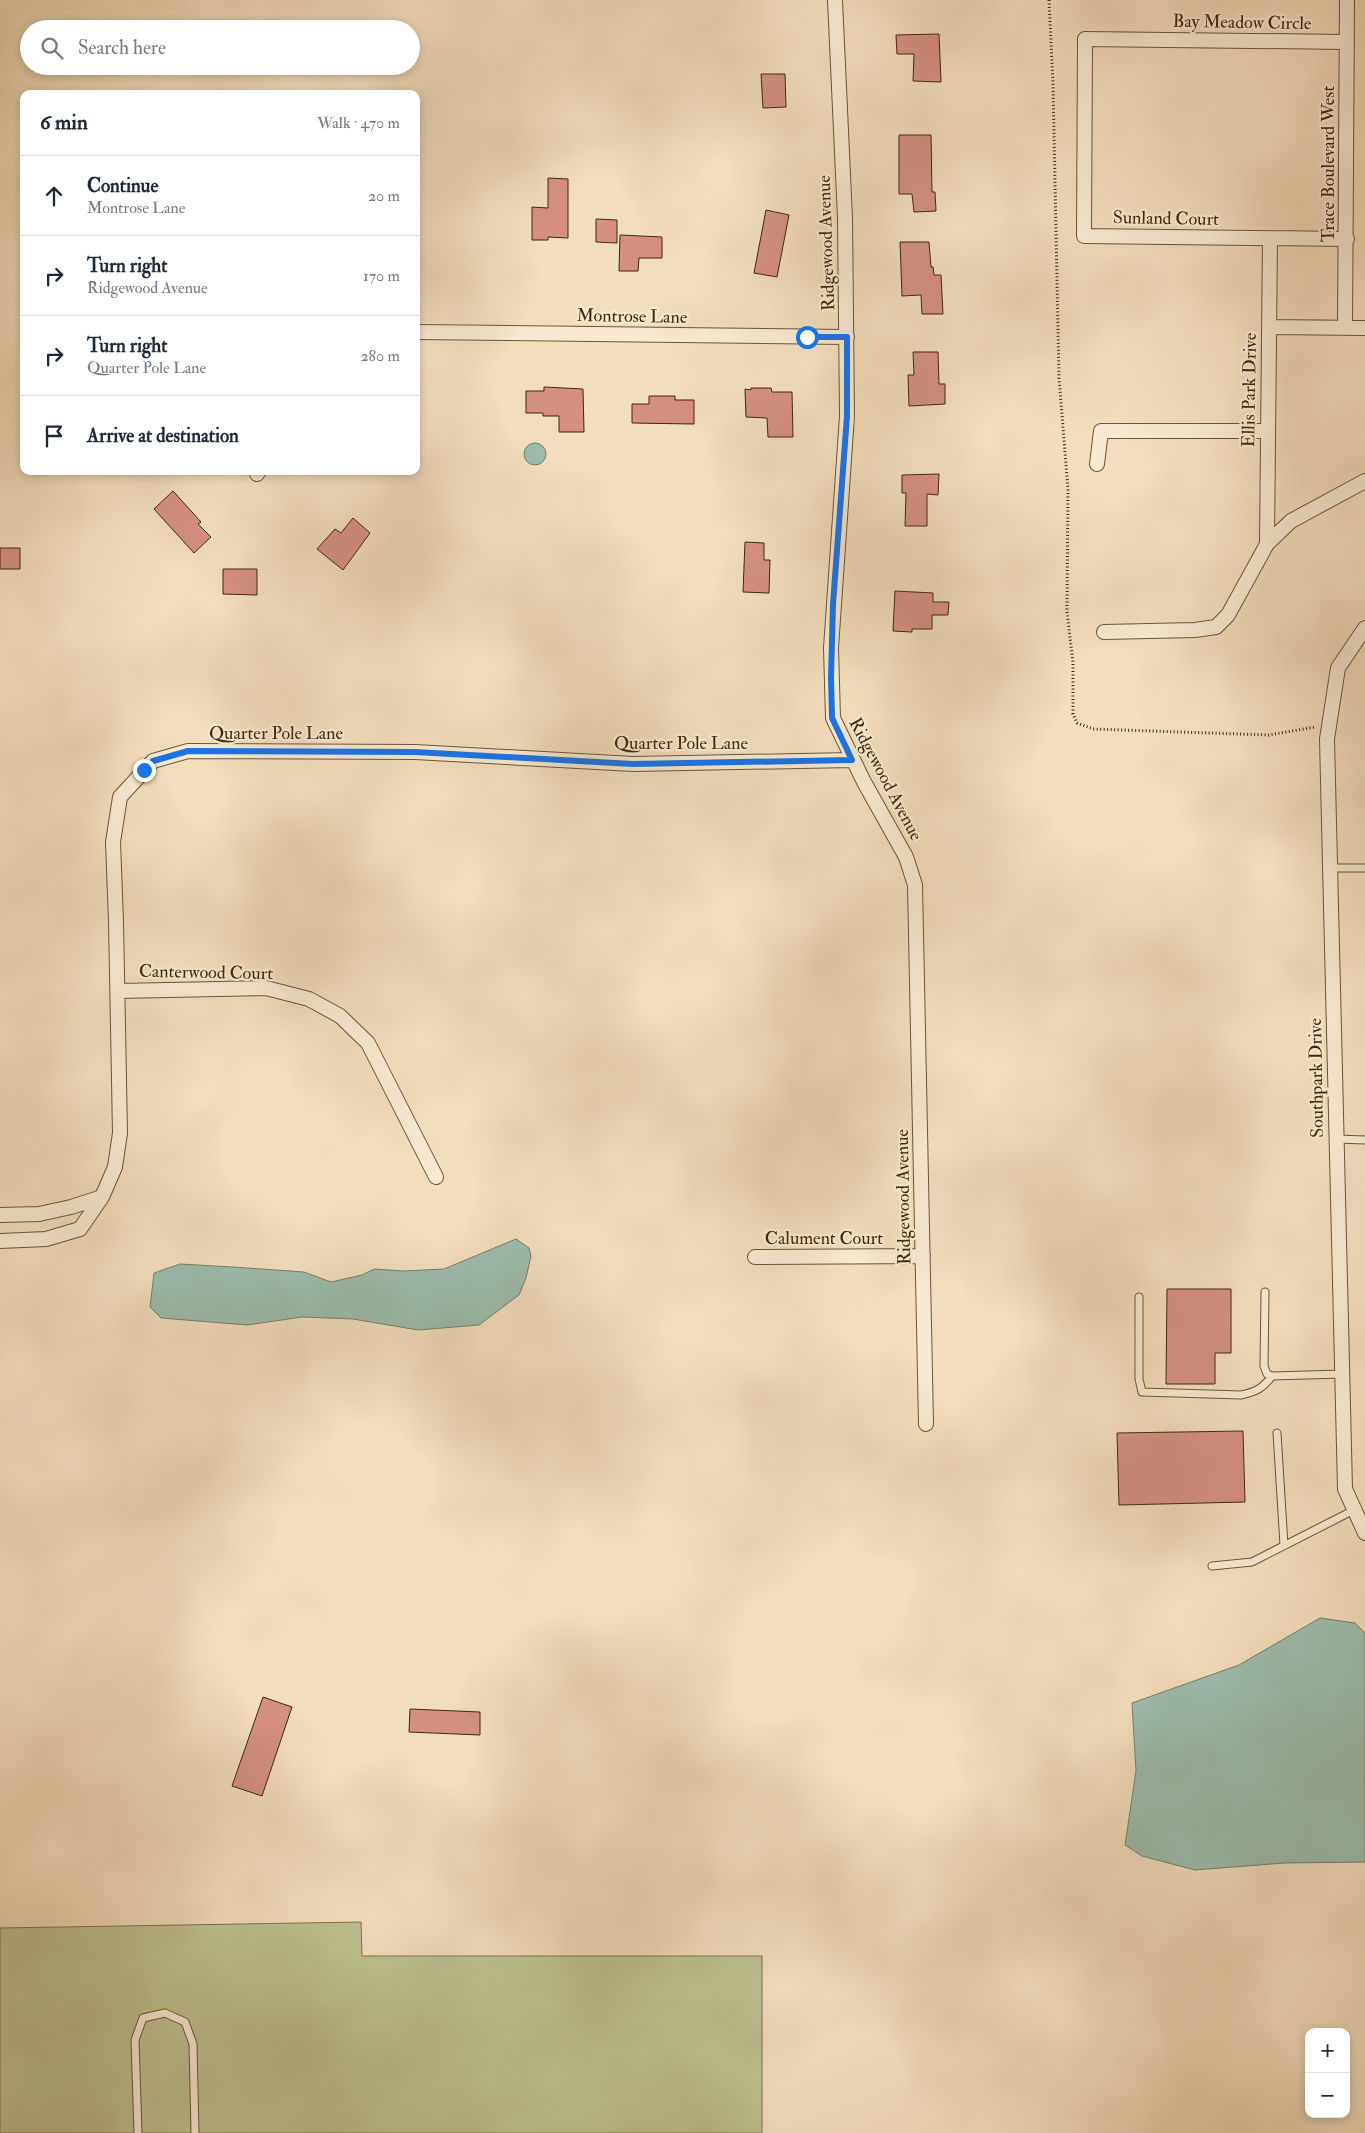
<!DOCTYPE html>
<html lang="en">
<head>
<meta charset="utf-8">
<style>
	:root { --surface:#fff; --page:#f6f6f7; --text:#1f2937; --muted:#747a83; --line:#e0e1e3 }
	body { margin:0; font-family:"IM FELL Double Pica",serif; background:var(--page); color:var(--text) }
	.controls { position:absolute; right:15px; bottom:15px; display:grid; overflow:hidden; border-radius:10px; box-shadow:0 2px 8px #0003 }
	.controls button { width:45px; height:45px; display:grid; place-items:center; padding:0; border:0; border-bottom:1px solid var(--line); background:var(--surface); color:var(--text); font:25px sans-serif }
	.stop { position:absolute; width:15px; height:15px; margin:-11px; border:4px solid #1a73e8; border-radius:50%; background:#fff }
	.stop.end { background:#1a73e8; border-color:#fff; box-shadow:0 1px 5px #0008 }
	.list { margin:0; padding:0; list-style:none }
	h2 { display:flex; justify-content:space-between; align-items:center; height:65px; margin:0; padding:0 20px; font-size:21px }
	h2 small { font-size:16px; font-weight:400; color:var(--muted) }
	.list li { display:grid; grid-template-columns:32px 1fr auto; gap:15px; align-items:center; box-sizing:border-box; height:80px; padding:0 20px; border-top:1px solid var(--line) }
	.list b { display:block; font-size:19px; white-space:nowrap }
	.list p { margin:0; font-size:16px; white-space:nowrap; color:var(--muted) }
	.list em { font-size:16px; font-style:normal; color:var(--muted) }
	.icon { flex:none; width:28px; height:28px; fill:none; stroke:currentColor; stroke-width:2; stroke-linecap:round; stroke-linejoin:round }
	.map { position:relative; flex:none; width:1365px; height:2133px; overflow:hidden }
	.search { position:absolute; background:var(--surface); box-shadow:0 2px 8px #0003; left:20px; top:20px; width:400px; height:55px; display:flex; align-items:center; gap:12px; box-sizing:border-box; padding:0 18px; border-radius:28px; color:var(--muted); font-size:19px }
	.panel { position:absolute; background:var(--surface); box-shadow:0 2px 8px #0003; left:20px; top:90px; width:400px; height:385px; border-radius:10px }
	.map>svg:first-child { display:block }
</style>
</head>
<body>
<div class="map">
<svg width="1365" height="2133" viewBox="0 0 1365 2133">
	<rect width="100%" height="100%" fill="#f2ddbc"/>
	<filter id="stains"><feTurbulence type="fractalNoise" baseFrequency=".004" numOctaves="4"/><feColorMatrix values="0 0 0 0 .2 0 0 0 0 .09 0 0 0 0 .02 0 0 0 .5 -.17"/></filter>
	<radialGradient id="worn" r=".72"><stop offset=".6" stop-color="#630" stop-opacity="0"/><stop offset="1" stop-color="#630" stop-opacity=".3"/></radialGradient>
	<path fill="#bdc08f" stroke="#7e744a" d="M361 1922 362 1956H762V2133H0V1928Z"/>
	<path fill="#9cbcad" stroke="#77816a" d="M524 454a11 11 0 1 1 22 0a11 11 0 1 1-22 0Z
		M516 1239 529 1248 531 1256 526 1278 519 1295 479 1325 418 1330 353 1319 302 1317 247 1325 161 1318 150 1307 154 1273 180 1264 233 1267 304 1272 331 1282 362 1275 374 1269 404 1271 444 1269Z
		M1320 1618 1355 1623 1365 1633V1862L1284 1863 1195 1870 1142 1856 1125 1845 1136 1771 1132 1703 1239 1665Z"/>
	<path fill="#d59082" stroke="#402905" d="M939 34 941 82 913 81 914 54H897L896 35Z
		M761 74H785L786 107 763 108Z
		M899 135H931L932 192H935L936 211 914 212 912 194H899Z
		M548 178 568 179V238L548 237V240H532V207L548 208Z
		M766 210 789 215 777 277 754 273Z
		M596 219 617 220V243L596 242Z
		M620 235 662 237V258H639L638 271H619Z
		M900 242H929L931 267H933L934 275H941L943 314H922L921 295 902 296Z
		M913 352H938L939 384H945V404L909 406 908 375H914Z
		M544 387 583 389 584 432H559V416H543V413H526V391H544Z
		M751 388H771L772 392H792L793 437H768L767 418 746 417 745 389 751 390Z
		M649 396H675V400H694V424L632 423V404H649Z
		M939 474 938 495 927 494V526H905L906 493H902V475Z
		M173 491 201 522 198 524 211 537 194 553 154 509Z
		M353 518 370 533 343 570 317 549 335 529 341 533Z
		M745 542 764 543V560H770L769 593 743 592Z
		M0 548H20V569H0Z
		M223 569H257V595L223 594Z
		M895 591 933 593V602H949L948 615H932V629H912V632L893 631Z
		M1167 1289H1231V1353H1215V1384H1166Z
		M1243 1431 1245 1502 1119 1505 1117 1433Z
		M263 1697 292 1707 262 1796 232 1786Z
		M410 1709 480 1712V1735L409 1732Z"/>
	<g fill="none" stroke-linecap="round" stroke-linejoin="round">
		<defs>
			<path id="service" d="M1330 868H1365
				M1337 1139 1365 1140
				M1265 1292 1264 1366 1267 1374 1272 1376 1342 1374
				M1139 1297V1379L1142 1392 1241 1395C1256 1392 1263 1388 1272 1376
				M1277 1433 1284 1545
				M1212 1566 1252 1562 1354 1510
				M138 2133 135 2040 143 2018 165 2013 185 2022 193 2044 195 2133"/>
			<path id="minor" d="M835 0 845 218 847 416 831 648 833 718 864 782 906 857 915 885 926 1424
				M1347 239 1084 236 1085 39 1347 42
				M1269 327 1365 328
				M1345 328 1347 0
				M416 332 847 337
				M1097 464 1101 431H1268
				M257 474 259 471
				M1267 544 1270 238
				M1365 628 1338 668 1327 739 1345 1489 1365 1533
				M1104 632 1195 630 1216 627 1228 615 1267 544 1291 521 1365 481
				M118 991 266 988 309 999 340 1016 368 1043 436 1177
				M0 1215 39 1214 71 1207 102 1197
				M0 1241 46 1239 80 1229 102 1197 115 1167 120 1133 116 921 113 842 120 797 153 761 188 751 415 752 633 764 852 760
				M755 1257 923 1256"/>
		</defs>
		<use href="#service" stroke="#6c5633" stroke-width="9"/>
		<use href="#minor" stroke="#6c5633" stroke-width="16"/>
		<path stroke="#402905" stroke-width="3" stroke-dasharray="1 2.5" stroke-linecap="butt" d="M1049 0 1053 84 1059 378 1068 489 1067 612 1073 663V714L1077 723 1093 729 1269 735 1315 727"/>
		<use href="#service" stroke="#f7e9d3" stroke-width="7"/>
		<use href="#minor" stroke="#f7e9d3" stroke-width="14"/>
	</g>
	<g fill="none" stroke-linecap="round" stroke-linejoin="round">
		<path stroke="#1a73e8" stroke-width="6" d="M144 770 153 761 188 751 415 752 633 764 852 760 832 718 831 677 833 604 847 416V337H807"/>
	</g>
	<g text-anchor="middle" stroke-width="4.5" stroke-linejoin="round" paint-order="stroke">
		<g font-size="18" fill="#402905" stroke="#f7e9d3">
			<text transform="translate(1242 22) rotate(1)" y="6">Bay Meadow Circle</text>
			<text transform="translate(1328 164) rotate(-90)" y="6">Trace Boulevard West</text>
			<text transform="translate(1166 218) rotate(1)" y="6">Sunland Court</text>
			<text transform="translate(826 243) rotate(-92)" y="6">Ridgewood Avenue</text>
			<text transform="translate(632 316) rotate(1)" y="6">Montrose Lane</text>
			<text transform="translate(1249 390) rotate(-89)" y="6">Ellis Park Drive</text>
			<text x="276" y="739">Quarter Pole Lane</text>
			<text x="681" y="749">Quarter Pole Lane</text>
			<text transform="translate(886 779) rotate(62)" y="6">Ridgewood Avenue</text>
			<text transform="translate(206 972) rotate(1)" y="6">Canterwood Court</text>
			<text transform="translate(1316 1078) rotate(-91)" y="6">Southpark Drive</text>
			<text transform="translate(903 1197) rotate(-91)" y="6">Ridgewood Avenue</text>
			<text x="824" y="1244">Calument Court</text>
		</g>
	</g>
	<rect width="100%" height="100%" filter="url(#stains)"/>
	<rect width="100%" height="100%" fill="url(#worn)"/>
</svg>
<div class="controls">
<button>+</button>
<button>−</button>
</div>
<div class="stop" style="left:807px;top:337px"></div>
<div class="stop end" style="left:144px;top:770px"></div>
<div class="search"><svg class="icon" aria-label="search" viewBox="0 0 24 24"><circle cx="10" cy="10" r="6"/><path d="M15 15l6 6"/></svg>Search here</div>
<section class="panel">
<h2>6 min<small>Walk · 470 m</small></h2>
<ul class="list">
<li><svg class="icon" aria-label="ahead" viewBox="0 0 24 24"><path d="M12 20V5M6 11l6-6 6 6"/></svg><div><b>Continue</b><p>Montrose Lane</p></div><em>20 m</em></li>
<li><svg class="icon" aria-label="right" viewBox="0 0 24 24"><path d="M7 20v-9h11M14 6l5 5-5 5"/></svg><div><b>Turn right</b><p>Ridgewood Avenue</p></div><em>170 m</em></li>
<li><svg class="icon" aria-label="right" viewBox="0 0 24 24"><path d="M7 20v-9h11M14 6l5 5-5 5"/></svg><div><b>Turn right</b><p>Quarter Pole Lane</p></div><em>280 m</em></li>
<li><svg class="icon" aria-label="arrive" viewBox="0 0 24 24"><path d="M6 21V4h12l-3 4 3 4H6"/></svg><div><b>Arrive at destination</b></div></li>
</ul>
</section>
</div>
</body>
</html>
